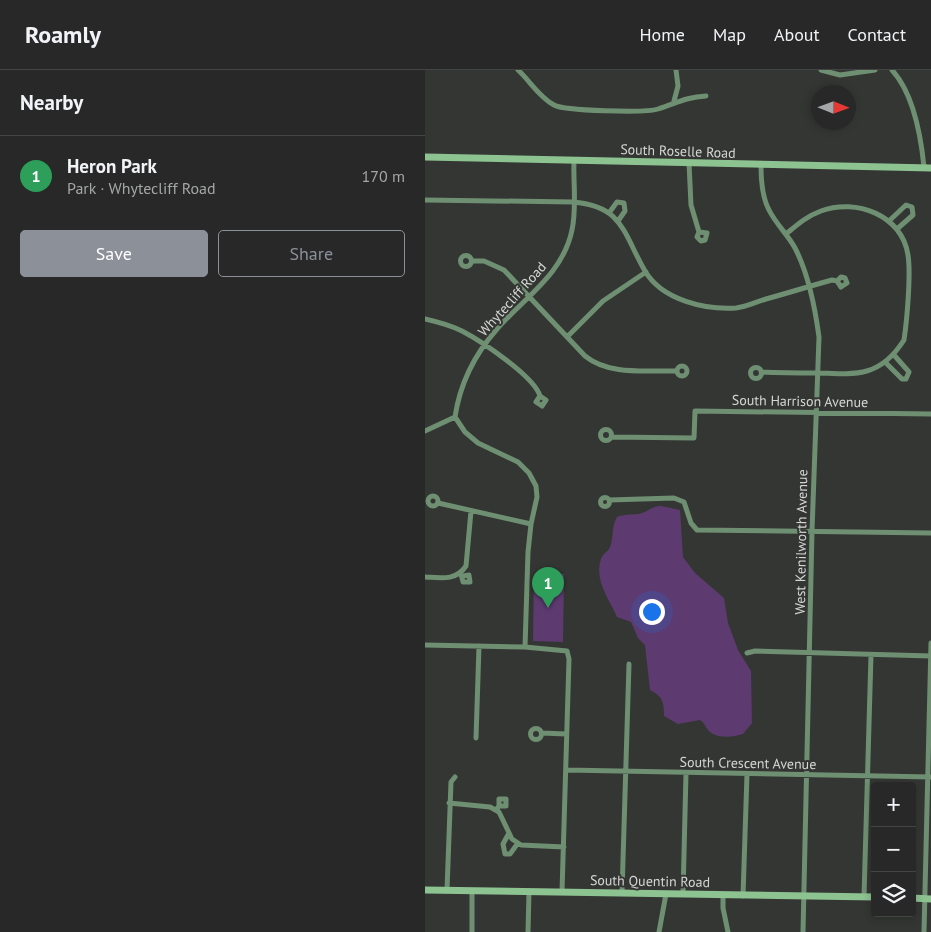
<!DOCTYPE html>
<html lang="en">
<head>
<meta charset="utf-8">
<style>
	:root { --surface:#272827; --page:#2f302f; --text:#f1f3f6; --muted:#a4a6a7; --line:#434444; --accent:#8c9099 }
	body { margin:0; font-family:"PT Sans",sans-serif; background:var(--page); color:var(--text) }
	.controls { position:absolute; right:15px; bottom:15px; display:grid; overflow:hidden; border-radius:5px; box-shadow:0 2px 8px #0003 }
	.controls button { width:45px; height:45px; display:grid; place-items:center; padding:0; border:0; border-bottom:1px solid var(--line); background:var(--surface); color:var(--text); font:25px sans-serif }
	.compass { position:absolute; left:386px; top:15px; width:45px; height:45px; border-radius:50%; background:var(--surface); box-shadow:0 2px 8px #0003; rotate:91deg }
	.you { position:absolute; left:226px; top:541px; width:18px; height:18px; margin:-12px; border:4px solid #fff; border-radius:50%; background:#1a73e8; box-shadow:0 0 0 8px #1a73e833 }
	.badge { display:grid; place-items:center; width:32px; height:32px; border-radius:50%; background:var(--accent); color:#fff; font-size:16px; font-weight:700 }
	.pin { position:absolute; translate:-50% -41px; filter:drop-shadow(0 1px 2px #0008) }
	.pin::after { content:''; position:absolute; top:26px; width:18px; height:15px; background:inherit; clip-path:polygon(0 0,100% 0,50% 100%) }
	.list { margin:0; padding:0; list-style:none }
	h2 { display:flex; justify-content:space-between; align-items:center; height:65px; margin:0; padding:0 20px; font-size:21px }
	h2 small { font-size:16px; font-weight:400; color:var(--muted) }
	.list li { display:grid; grid-template-columns:32px 1fr auto; gap:15px; align-items:center; box-sizing:border-box; height:80px; padding:0 20px; border-top:1px solid var(--line) }
	.list b { display:block; font-size:19px; white-space:nowrap }
	.list p { margin:0; font-size:16px; white-space:nowrap; color:var(--muted) }
	.list em { font-size:16px; font-style:normal; color:var(--muted) }
	.actions { display:flex; gap:10px; padding:15px 20px }
	.actions a { flex:1; padding:11px 0; border:1px solid var(--accent); border-radius:5px; text-align:center; font-size:18px; color:var(--accent) }
	.actions .main { background:var(--accent); color:#fff }
	.icon { flex:none; width:28px; height:28px; fill:none; stroke:currentColor; stroke-width:2; stroke-linecap:round; stroke-linejoin:round }
	.map { position:relative; flex:none; width:506px; height:862px; overflow:hidden }
	header { display:flex; align-items:center; gap:30px; box-sizing:border-box; height:70px; padding:0 25px; background:var(--surface); border-bottom:1px solid var(--line) }
	header strong { font-size:24px }
	nav { display:flex; gap:28px; margin-inline-start:auto; font-size:18px }
	main { display:flex }
	aside { flex:1; background:var(--surface) }
	.map>svg:first-child { display:block }
</style>
</head>
<body>
<header>
<strong>Roamly</strong>
<nav><a>Home</a><a>Map</a><a>About</a><a>Contact</a></nav>
</header>
<main>
<aside>
<h2>Nearby<small></small></h2>
<ul class="list">
<li><span class="badge" style="background:#2e9e5b">1</span><div><b>Heron Park</b><p>Park · Whytecliff Road</p></div><em>170 m</em></li>
</ul>
<div class="actions"><a class="main">Save</a><a>Share</a></div>
</aside>
<div class="map">
<svg width="506" height="862" viewBox="0 0 506 862">
	<rect width="100%" height="100%" fill="#343634"/>
	<path fill="#5d3a70" d="M236 436 255 440 258 487 270 503 299 528 303 553 313 580 326 601 327 653 318 664C308 667 294 669 285 662 281 659 280 653 275 650L253 654 239 646C239 632 238 627 225 620L220 575 213 568 206 552 192 547C184 528 169 511 176 489 178 483 183 482 185 477 189 467 186 457 192 447 199 444 205 445 213 444 222 443 226 436 236 436Z
		M109 504H139L138 572 108 571Z"/>
	<g fill="none" stroke-linecap="round" stroke-linejoin="round">
		<path stroke="#6e8f71" stroke-width="5" d="M93 0C105 11 114 27 129 35 139 41 221 43 233 39 252 33 261 27 281 26
			M396 0 415 5 450 0
			M467 0C489 24 496 67 499 97
			M249 31 253 16 251 0
			M264 93 266 135 274 162 272 167 276 171 280 170 282 163 274 162
			M336 96C336 110 337 127 344 140 351 154 363 165 370 178 384 205 390 237 394 267L387 461 378 862
			M0 130 148 132C198 136 198 163 220 201 237 230 280 240 311 238 321 237 331 232 341 229 363 223 385 216 407 210L412 211 416 207 420 208 422 213 416 217 412 211
			M184 143 192 132 199 133 200 141 193 151
			M464 151 481 135 487 137 488 145 472 159
			M35.5 191a5.5 5.5 0 1 1 11 0a5.5 5.5 0 1 1-11 0Z
			M47 191H59L79 200 160 286C185 306 221 300 252 301
			M0 249C13 252 25 255 37 261 56 271 109 306 115 326L121 330 117 336 111 332 115 326
			M142 267 178 231 221 202
			M460 292 477 309H481L484 302 469 285
			M252 301a5 5 0 1 1 10 0a5 5 0 1 1-10 0Z
			M325.5 303a5.5 5.5 0 1 1 11 0a5.5 5.5 0 1 1-11 0Z
			M336 302C356 303 375 303 395 303 433 305 456 306 479 270 482 250 486 204 483 185 477 145 431 128 396 141 382 146 372 155 361 164
			M175.5 365a5.5 5.5 0 1 1 11 0a5.5 5.5 0 1 1-11 0Z
			M0 361 30 347
			M186 367 269 368 270 341 506 344
			M3 431a5 5 0 1 1 10 0a5 5 0 1 1-10 0Z
			M175.5 432a4.5 4.5 0 1 1 9 0a4.5 4.5 0 1 1-9 0Z
			M184 430 249 428 259 432 266 453 272 460 506 463
			M13 433 106 454
			M36 504 38 512H45L44 505 38 506
			M0 507C16 508 31 511 41 496L46 441
			M0 575 100 577 142 581 144 589 137 822
			M100 577 103 482 106 454 112 427 111 416 104 403 93 392 53 373 40 362 30 347C35 313 50 284 72 259 100 227 138 204 147 160 152 138 148 112 149 91
			M322 583 330 581 506 586
			M105.5 664a5.5 5.5 0 1 1 11 0a5.5 5.5 0 1 1-11 0Z
			M117 663 141 664
			M51 668 54 576
			M141 700 506 707
			M24 733 65 737 74 742 87 769 96 775 139 777
			M71 740 74 736V729H81V736H74
			M84 763 78 774 80 784H85L93 773
			M22 820 26 712 30 707
			M197 823 204 594
			M258 824 261 703
			M298 825V838L303 862
			M318 826 322 704
			M439 827 446 585
			M47 862V821
			M103 862 104 822
			M234 862 241 824
			M499 862 506 573"/>
		<path stroke="#8dc291" stroke-width="7" d="M0 87 506 98
			M0 820 450 827
			M487 828 506 829"/>
	</g>
	<g text-anchor="middle" stroke-width="4" stroke-linejoin="round" paint-order="stroke">
		<g font-size="14" fill="#d4d6d4" stroke="#343634">
			<text transform="translate(253 81) rotate(2)" y="5">South Roselle Road</text>
			<text transform="translate(87 229) rotate(-48)" y="5">Whytecliff Road</text>
			<text transform="translate(375 331) rotate(1)" y="5">South Harrison Avenue</text>
			<text transform="translate(376 472) rotate(-89)" y="5">West Kenilworth Avenue</text>
			<text transform="translate(323 693) rotate(1)" y="5">South Crescent Avenue</text>
			<text transform="translate(225 811) rotate(1)" y="5">South Quentin Road</text>
		</g>
	</g>
</svg>
<div class="controls">
<button>+</button>
<button>−</button>
<button><svg class="icon" aria-label="layers" viewBox="0 0 24 24"><path d="M12 4l9 5-9 5-9-5zM3 14l9 5 9-5"/></svg></button>
</div>
<svg class="compass" viewBox="-18 -18 36 36"><path d="M0-13l5 13h-10z" fill="#e53935"/><path d="M0 13l5-13h-10z" fill="#a4a6a7"/></svg>
<div class="you"></div>
<div class="pin badge" style="left:123px;top:538px;background:#2e9e5b">1</div>
</div>
</main>
</body>
</html>
